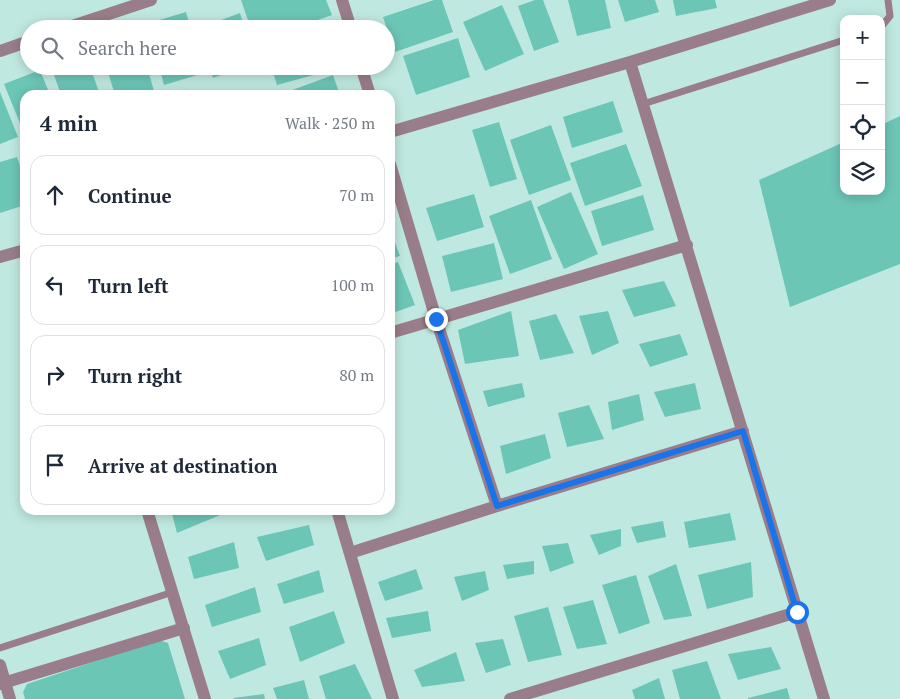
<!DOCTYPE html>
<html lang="en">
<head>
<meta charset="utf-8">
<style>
	:root { --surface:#fff; --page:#f2f2f3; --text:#1f2937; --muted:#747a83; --line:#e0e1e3 }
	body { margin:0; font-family:"PT Serif",serif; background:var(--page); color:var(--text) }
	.controls { position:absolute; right:15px; top:15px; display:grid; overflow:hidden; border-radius:10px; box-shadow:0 2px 12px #0003 }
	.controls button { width:45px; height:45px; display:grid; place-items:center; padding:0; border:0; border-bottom:1px solid var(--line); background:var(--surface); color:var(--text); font:25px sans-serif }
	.stop { position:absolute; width:15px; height:15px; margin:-11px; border:4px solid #1a73e8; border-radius:50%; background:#fff }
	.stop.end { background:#1a73e8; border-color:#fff; box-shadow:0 1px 5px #0008 }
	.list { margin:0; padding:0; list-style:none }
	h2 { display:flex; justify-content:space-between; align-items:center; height:65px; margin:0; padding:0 20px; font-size:21px }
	h2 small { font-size:16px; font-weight:400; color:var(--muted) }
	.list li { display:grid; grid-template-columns:32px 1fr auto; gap:15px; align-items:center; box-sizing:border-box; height:80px; margin:0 10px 10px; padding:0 10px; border:1px solid var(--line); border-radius:15px }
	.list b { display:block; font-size:19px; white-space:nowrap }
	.list em { font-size:16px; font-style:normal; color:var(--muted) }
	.icon { flex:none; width:28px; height:28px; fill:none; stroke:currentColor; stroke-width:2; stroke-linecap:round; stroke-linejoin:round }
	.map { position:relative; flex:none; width:900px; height:699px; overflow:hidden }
	.search { position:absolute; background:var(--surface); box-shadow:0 2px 12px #0003; left:20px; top:20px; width:375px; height:55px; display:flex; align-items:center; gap:12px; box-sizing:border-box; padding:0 18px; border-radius:28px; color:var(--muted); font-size:19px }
	.panel { position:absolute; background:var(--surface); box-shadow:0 2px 12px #0003; left:20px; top:90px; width:375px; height:425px; border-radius:15px }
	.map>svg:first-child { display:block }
</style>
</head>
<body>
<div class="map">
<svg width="900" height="699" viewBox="0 0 900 699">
	<rect width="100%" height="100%" fill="#bfe9e0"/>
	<path fill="#6cc6b6" d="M241 0H326L332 15 292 29H251Z
		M434 0H442L453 32 395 52 383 17Z
		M535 0H543L559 42 534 51 518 6Z
		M568 0H605L611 28 577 36Z
		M618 0H655L659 12 625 22Z
		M673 0H715L717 8 676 16Z
		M502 5 524 54 485 71 463 22Z
		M186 12 191 29H148L146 24Z
		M240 13 245 29H197Z
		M458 38 470 77 416 95 403 56Z
		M51 66H90L100 95H61Z
		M106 66H147L155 95H115Z
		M159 66H202L204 73 164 85Z
		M209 66H246L213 78Z
		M271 66H332V70L277 85Z
		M40 70 50 95H25V127L22 128 4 84Z
		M333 75 340 95H279Z
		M254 91 255 95H242Z
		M0 92 18 137 0 144Z
		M613 101 623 132 572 148 563 117Z
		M900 116V264L790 307 759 180 844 142V191H881V125Z
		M499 122 517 179 490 187 472 130Z
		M551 125 571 180 529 195 510 140Z
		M626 144 642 186 585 206 570 163Z
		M17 157 25 181V205L0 213V162Z
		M571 192 598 254 564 269 537 207Z
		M474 194 484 227 437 241 426 208Z
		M643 195 654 230 602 246 591 211Z
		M531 200 552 259 510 274 489 216Z
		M390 229 400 256 390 259Z
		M494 243 503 279 451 292 442 256Z
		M398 262 415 305 390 314V265Z
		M664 281 676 306 634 317 622 290Z
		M511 311 519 356 465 364 458 330Z
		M608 311 619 343 592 355 579 316Z
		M556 314 574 353 540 360 529 321Z
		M680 334 688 355 650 367 639 344Z
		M522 383 525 397 488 407 483 391Z
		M695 383 701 409 665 417 654 392Z
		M639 394 644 420 612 430 608 402Z
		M589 405 604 439 567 447 558 413Z
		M545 434 551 458 506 474 500 446Z
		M171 510H224L225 513 177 533Z
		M730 513 736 540 689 548 684 522Z
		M663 521 666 537 637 543 631 527Z
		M309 525 314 545 266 561 257 537Z
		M621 529V546L599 555 590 535Z
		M234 542 239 568 194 579 188 557Z
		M568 543 574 563 550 572 542 546Z
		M534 561V574L507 579 503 565Z
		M751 562 753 597 707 609 698 575Z
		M676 564 692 616 664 620 648 576Z
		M416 569 423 589 385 601 378 582Z
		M319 570 324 592 284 604 277 584Z
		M485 571 489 590 462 601 454 577Z
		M636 575 650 623 619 634 602 585Z
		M255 587 261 612 212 627 205 605Z
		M593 600 607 644 577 649 563 607Z
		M548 607 562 655 528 662 514 616Z
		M334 611 345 643 300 662 289 627Z
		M428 611 431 631 392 638 386 618Z
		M259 638 266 665 230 679 218 651Z
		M503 639 511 665 486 673 475 643Z
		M159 640 168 643 185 699H25L23 692 27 684Z
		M771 647 781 669 738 680 728 654Z
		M456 652 465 681 422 687 414 670Z
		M707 661 721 699H680L672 670Z
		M355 664 372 699H326L319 676Z
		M659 678 665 699H635L632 690Z
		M304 680 309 699H277L273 688Z
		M787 688 790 699H748V698Z
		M264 694 265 699H234L233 698Z"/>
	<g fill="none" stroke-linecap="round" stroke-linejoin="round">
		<path stroke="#9a7d8a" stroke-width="7" d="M881 27 890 16 888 0
			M643 104 844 40
			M0 648 173 592"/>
		<path stroke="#9a7d8a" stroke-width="12" d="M342 0 351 29
			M63 29 151 0
			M0 51 29 41
			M630 62 824 699
			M361 66 370 95
			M390 132 630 62 830 0
			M390 164 436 319 497 506
			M0 257 25 250
			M390 333 687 245
			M147 510 205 699
			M337 510 393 699
			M350 553 497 506 743 431
			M0 665 10 699
			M0 684 184 628
			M510 699 797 612"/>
	</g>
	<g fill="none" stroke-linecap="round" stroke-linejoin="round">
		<path stroke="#1a73e8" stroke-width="6" d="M436 319 497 506 743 431 797 612"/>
	</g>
</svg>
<div class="controls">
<button>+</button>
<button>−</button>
<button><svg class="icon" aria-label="locate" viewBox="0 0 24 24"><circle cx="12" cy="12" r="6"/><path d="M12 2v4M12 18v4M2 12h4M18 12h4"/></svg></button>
<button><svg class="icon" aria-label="layers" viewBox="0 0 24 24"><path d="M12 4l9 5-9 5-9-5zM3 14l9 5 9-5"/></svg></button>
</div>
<div class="stop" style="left:797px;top:612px"></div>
<div class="stop end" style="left:436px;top:319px"></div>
<div class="search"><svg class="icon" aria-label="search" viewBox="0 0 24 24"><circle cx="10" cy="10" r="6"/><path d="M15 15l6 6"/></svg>Search here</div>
<section class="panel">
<h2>4 min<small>Walk · 250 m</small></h2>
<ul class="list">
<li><svg class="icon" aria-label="ahead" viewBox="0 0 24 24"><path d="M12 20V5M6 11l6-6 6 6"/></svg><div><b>Continue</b></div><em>70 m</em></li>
<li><svg class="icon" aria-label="left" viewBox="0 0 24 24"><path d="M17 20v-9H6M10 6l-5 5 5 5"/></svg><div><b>Turn left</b></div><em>100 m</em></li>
<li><svg class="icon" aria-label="right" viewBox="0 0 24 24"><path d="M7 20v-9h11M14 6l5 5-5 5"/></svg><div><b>Turn right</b></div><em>80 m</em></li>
<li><svg class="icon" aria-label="arrive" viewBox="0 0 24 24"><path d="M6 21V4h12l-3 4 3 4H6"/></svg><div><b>Arrive at destination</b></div></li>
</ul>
</section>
</div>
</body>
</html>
